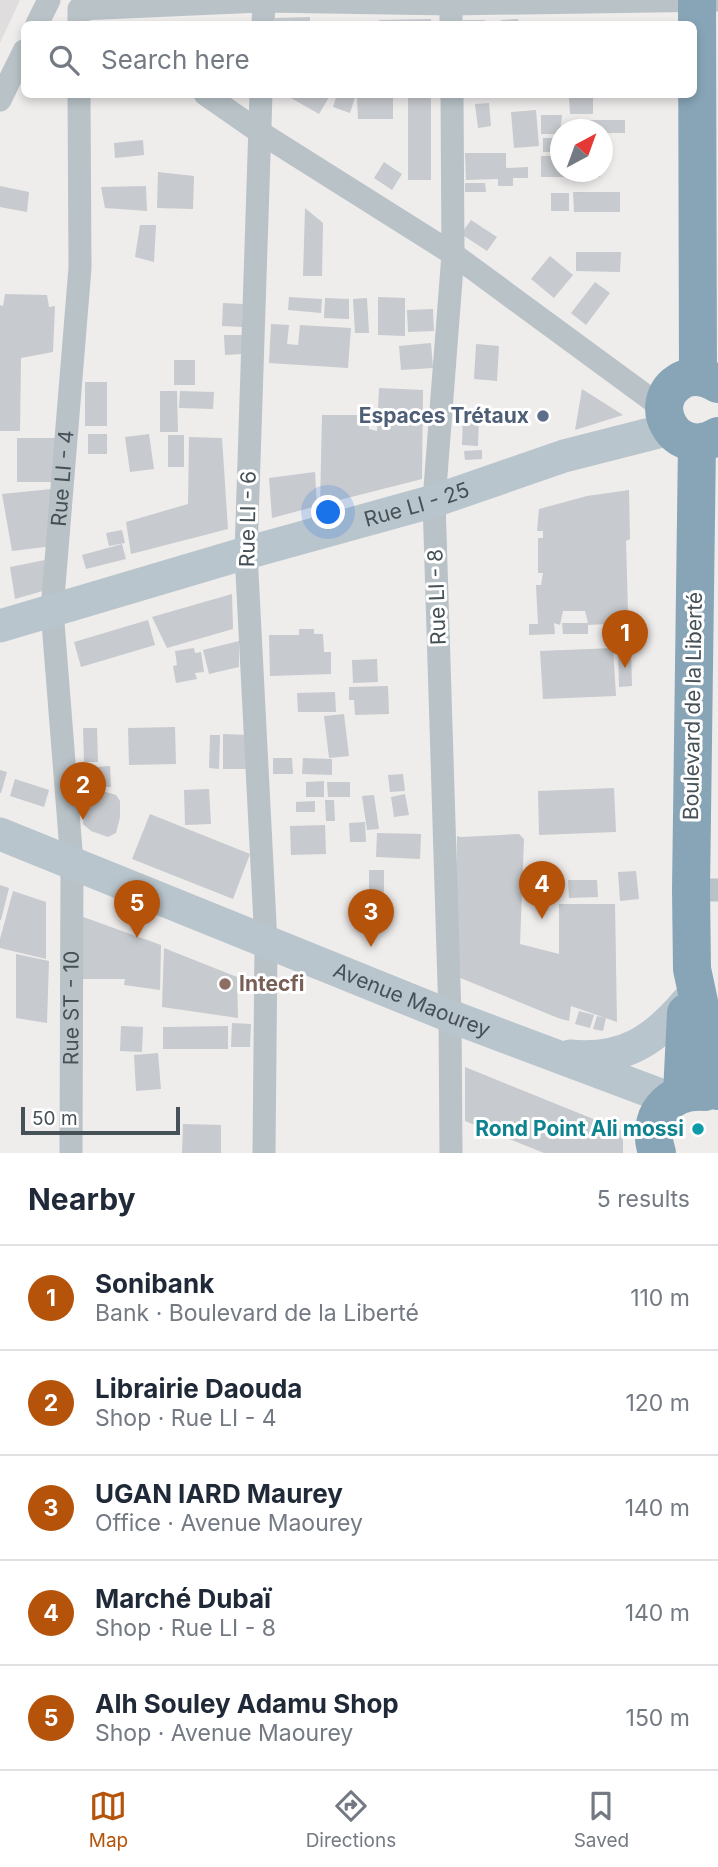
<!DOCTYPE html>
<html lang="en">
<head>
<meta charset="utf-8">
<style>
	:root { --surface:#fff; --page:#f2f2f3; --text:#1f2937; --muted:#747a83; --line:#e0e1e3; --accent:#b45309 }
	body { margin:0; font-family:Inter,sans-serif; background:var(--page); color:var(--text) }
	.compass { position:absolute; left:550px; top:119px; width:63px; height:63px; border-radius:50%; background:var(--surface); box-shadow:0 4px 10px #0003; rotate:41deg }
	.scale { position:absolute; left:21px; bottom:18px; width:159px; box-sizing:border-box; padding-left:7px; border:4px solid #465157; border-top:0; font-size:19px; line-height:24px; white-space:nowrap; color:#465157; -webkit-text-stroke:5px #fff; paint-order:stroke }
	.you { position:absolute; left:329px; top:513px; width:24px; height:24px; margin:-18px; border:5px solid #fff; border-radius:50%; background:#1a73e8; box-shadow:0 0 0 10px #1a73e833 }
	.badge { display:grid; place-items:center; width:46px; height:46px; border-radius:50%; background:var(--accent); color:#fff; font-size:23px; font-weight:700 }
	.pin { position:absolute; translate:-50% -58px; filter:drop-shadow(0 2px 4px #0008) }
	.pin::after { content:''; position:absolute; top:37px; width:24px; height:21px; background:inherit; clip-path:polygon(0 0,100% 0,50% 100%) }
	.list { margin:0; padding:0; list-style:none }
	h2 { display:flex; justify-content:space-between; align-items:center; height:91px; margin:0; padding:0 28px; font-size:30px }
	h2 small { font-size:23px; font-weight:400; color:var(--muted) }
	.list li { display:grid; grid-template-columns:46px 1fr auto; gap:21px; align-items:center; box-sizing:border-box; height:105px; padding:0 28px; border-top:2px solid var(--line) }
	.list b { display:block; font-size:26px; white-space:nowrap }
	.list p { margin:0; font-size:23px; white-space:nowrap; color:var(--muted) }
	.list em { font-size:23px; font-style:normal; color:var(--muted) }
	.icon { flex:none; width:38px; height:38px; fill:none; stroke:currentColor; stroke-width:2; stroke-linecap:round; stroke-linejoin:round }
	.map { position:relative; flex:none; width:718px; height:1153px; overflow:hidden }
	.search { position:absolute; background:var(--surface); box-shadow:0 4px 10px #0003; left:21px; right:21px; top:21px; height:77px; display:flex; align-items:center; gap:18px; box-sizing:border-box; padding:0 24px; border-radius:10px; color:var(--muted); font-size:26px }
	.sheet { height:616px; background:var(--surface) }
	nav { display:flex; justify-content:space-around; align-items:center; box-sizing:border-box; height:98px; border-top:2px solid var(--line); background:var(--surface); font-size:19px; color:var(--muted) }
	nav a { display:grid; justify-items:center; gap:4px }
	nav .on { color:var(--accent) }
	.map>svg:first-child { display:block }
</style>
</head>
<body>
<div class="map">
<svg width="718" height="1153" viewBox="0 0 718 1153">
	<rect width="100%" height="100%" fill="#efecec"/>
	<path fill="#dfddde" d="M0 0H20L0 43Z"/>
	<path fill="#c7cace" d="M310 17V24H275V18Z
		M431 19V24H379V20Z
		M518 19 519 24H501V20Z
		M463 20H485V24H463Z
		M293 94H331L319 114 291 98Z
		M337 94H356L350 113 333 107Z
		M408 94H431V180H408Z
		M497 94H523V98H497Z
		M357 98H393V119H358Z
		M569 98H593V114H570Z
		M489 103 491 126 478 128 475 104Z
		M536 110 539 146 514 148 511 112Z
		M541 115H562L560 134H541Z
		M589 120H625V133H602V130H589Z
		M543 138H558V152H543Z
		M143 140 144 155 115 158 114 143Z
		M465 153H506V168L528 167V178H513V186H498V179L466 180Z
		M541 156H560V172H600V177H541Z
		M384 162 402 174 392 190 374 178Z
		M158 172 194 176 193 209 157 208Z
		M465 183H485L486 192H465Z
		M0 186 29 192 27 212 0 207Z
		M146 186 147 211 105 208 101 187Z
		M573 192H620V212H574Z
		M551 193H569V211H551Z
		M305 208 323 223 322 276H303Z
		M471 220 497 237 487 251 461 234Z
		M140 225H156L154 262 135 257Z
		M576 252H621L620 272 576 271Z
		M550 256 573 275 554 298 531 279Z
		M595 282 610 293 586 325 571 313Z
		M5 294 47 295 49 307 55 306 53 352 21 358 20 431H0V305L3 306Z
		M289 297 322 299 321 313 288 310Z
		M378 297 405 298V336L378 335Z
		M325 298 349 299V319L324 318Z
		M367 298 369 333H355L353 299Z
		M223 303 243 304 242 327 222 326Z
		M433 309 434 331 408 332 407 310Z
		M271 324 289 325 287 344 298 345 300 325 351 328 348 368 269 363Z
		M224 335H242V354L225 355Z
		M431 343 433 368 401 370 399 346Z
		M476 344 499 346 497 381 474 379Z
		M174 360H195V385H174Z
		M85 382H107V426H85Z
		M379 388 423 390 422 479 320 505 322 415H369V429L377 431Z
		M582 389 623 415 575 430Z
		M160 391H177L178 432H160Z
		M180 391 214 392 213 409 179 408Z
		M463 416 479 417 478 446 462 445Z
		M88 434H107V454H88Z
		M149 434 154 469 130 472 125 437Z
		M168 435H184V467H168Z
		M189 437 222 438 228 529 131 554 126 522 188 504Z
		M17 438H55L56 482H17Z
		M482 450V459L465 460 464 451Z
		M315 472 317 506 272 518 269 478Z
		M52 489 53 546 12 551 2 494Z
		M629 490 630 539 626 541 628 612 625 613V623L588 625V634H563L562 623H588L585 611H563L560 625 554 623 555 634 529 635V624H538L536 585H541L543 573H538V538H543V531H537L539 509 587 496Z
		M122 530 125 543 109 546 106 533Z
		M122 544 126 559 86 569 82 555Z
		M45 560 43 591 15 599 10 567Z
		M232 594 233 629 167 648 152 617Z
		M148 620 155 645 81 667 74 642Z
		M299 629H314V634H323L324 652H331V674L270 676 269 635H299Z
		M239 641V667L209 674 203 650Z
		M194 648 195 653 201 652 204 672 195 673 197 679 176 683 173 666 177 665 175 651Z
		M613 648 616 696 543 699 540 651Z
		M618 649H631L632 686 619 687Z
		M377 659 378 682 353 683 352 660Z
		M388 686 389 714 355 715 354 700H349V687Z
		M335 692 336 712H298L297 693Z
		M344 714 349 756 329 758 324 716Z
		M175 727 176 764 129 765 128 728Z
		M83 728H97L98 762H84Z
		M223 734 251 735 250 769H223Z
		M210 735H220L219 769 209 768Z
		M273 758H292L293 774H273Z
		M303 758 332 759V775L302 774Z
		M110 766 111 787H96L95 767Z
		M0 770 7 772 1 793H0Z
		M403 774 405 791 390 792 388 775Z
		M15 779 49 790 44 807 10 796Z
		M324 781V797H306V782Z
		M327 782H350V797H328Z
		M86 786 116 795 120 801V817L116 833 108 837 91 831 83 824Z
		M614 788 616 832 539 835 538 791Z
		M209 789 211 824 185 825 184 790Z
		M405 794 409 815 394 817 391 797Z
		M374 795 379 829 367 830 362 796Z
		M325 800H334L335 821H326Z
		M315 801V812H296V802Z
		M150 814 250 854 233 899 132 859Z
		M365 822 366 842H350L349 823Z
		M325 825 326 854 291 855 290 826Z
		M377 833 421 834 420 859 376 857Z
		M519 834 524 839 520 944 559 954V904H615L617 1022 571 1006 569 1021 558 1018 458 977 455 939 457 836 461 837Z
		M369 870H384V892H369Z
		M636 871 639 899 620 901 618 872Z
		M568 880H597L598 897 569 898Z
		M0 885 9 888 1 920H0Z
		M13 891 46 902V959L0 948V939Z
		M75 914 161 945 160 990 124 985 125 979H76Z
		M164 948 237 977 238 1018 162 1007Z
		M16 954 49 961 47 1023 16 1018Z
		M579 1011 594 1015 590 1028 575 1024Z
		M597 1016 606 1018 603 1031 593 1029Z
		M232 1023 251 1024 250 1047H231Z
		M121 1026 143 1027 142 1052 120 1051Z
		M228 1026V1049H163V1027Z
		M158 1053 161 1089 136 1091 134 1055Z
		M465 1067 623 1131V1153H544L465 1121Z
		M183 1124 221 1125V1153H182Z"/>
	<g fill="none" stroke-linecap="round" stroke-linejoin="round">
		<g stroke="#b8c2c7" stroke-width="23">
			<path d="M451 0V24"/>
			<path d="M37 24 49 0"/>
			<path d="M79 24V9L264 1 451 4 718 0"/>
			<path d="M263 24 264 0"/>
			<path d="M205 94 261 133 453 254 664 409"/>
			<path d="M261 94 246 553 266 943 264 1153"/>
			<path d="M0 100 24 51"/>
			<path d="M691 890H718"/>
			<path id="s1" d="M71 1153 72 863 52 610 80 268 79 94"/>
			<path d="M451 1153 450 1016 434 501 453 254 452 94"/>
		</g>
		<g stroke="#b9c5cc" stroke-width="33">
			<path id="s2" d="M0 626 246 553 434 501 564 456 670 429"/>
			<path id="s3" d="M0 834 450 1016 671 1099"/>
			<path d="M570 1056C623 1061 654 1041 687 1002"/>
		</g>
		<path stroke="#88a5b7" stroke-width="38" d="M697 0 698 376
			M718 384C706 377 694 374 682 380 642 402 676 462 718 436
			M697 443 691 890 692 969 718 1091
			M682 1093 686 1013
			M657 1153C645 1117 668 1089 705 1092"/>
	</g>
	<circle fill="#5c6f8a" stroke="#fff" stroke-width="2.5" cx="543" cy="416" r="7"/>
	<circle fill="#8d6e63" stroke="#fff" stroke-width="2.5" cx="225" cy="984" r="7"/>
	<circle fill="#0f9aa8" stroke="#fff" stroke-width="2.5" cx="698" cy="1129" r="7"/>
	<g text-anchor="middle" stroke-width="6" stroke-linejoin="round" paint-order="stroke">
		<g font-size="21" font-weight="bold" fill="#4e5e75" stroke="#fff" text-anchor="end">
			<text x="529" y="423">Espaces Trétaux</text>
		</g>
		<g font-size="21" fill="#465157" stroke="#fff">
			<text dy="7" stroke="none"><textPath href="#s1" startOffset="676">Rue LI - 4</textPath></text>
			<text dy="7" stroke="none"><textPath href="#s2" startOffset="434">Rue LI - 25</textPath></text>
			<text transform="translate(248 519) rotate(-89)" y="7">Rue LI - 6</text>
			<text transform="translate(437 597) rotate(-92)" y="7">Rue LI - 8</text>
			<text transform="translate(693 706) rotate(-89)" y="7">Boulevard de la Liberté</text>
			<text dy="7" stroke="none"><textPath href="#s3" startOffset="444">Avenue Maourey</textPath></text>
			<text dy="7" stroke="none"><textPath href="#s1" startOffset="145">Rue ST - 10</textPath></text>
		</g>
		<g font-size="21" font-weight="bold" fill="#785e54" stroke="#fff" text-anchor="start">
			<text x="239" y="991">Intecfi</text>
		</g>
		<g font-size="21" font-weight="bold" fill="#0d838f" stroke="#fff" text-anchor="end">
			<text x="684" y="1136">Rond Point Ali mossi</text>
		</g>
	</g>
</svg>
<svg class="compass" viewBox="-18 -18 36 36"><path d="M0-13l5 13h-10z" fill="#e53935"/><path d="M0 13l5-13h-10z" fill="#747a83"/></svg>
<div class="scale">50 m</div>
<div class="you"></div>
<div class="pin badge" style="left:625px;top:668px">1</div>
<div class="pin badge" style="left:83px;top:820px">2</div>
<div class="pin badge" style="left:371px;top:947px">3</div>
<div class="pin badge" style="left:542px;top:919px">4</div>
<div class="pin badge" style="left:137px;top:938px">5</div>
<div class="search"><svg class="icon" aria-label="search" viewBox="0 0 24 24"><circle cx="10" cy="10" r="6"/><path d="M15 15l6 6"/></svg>Search here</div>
</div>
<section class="sheet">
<h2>Nearby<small>5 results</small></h2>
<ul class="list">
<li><span class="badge">1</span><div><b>Sonibank</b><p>Bank · Boulevard de la Liberté</p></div><em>110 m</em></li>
<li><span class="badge">2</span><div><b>Librairie Daouda</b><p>Shop · Rue LI - 4</p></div><em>120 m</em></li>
<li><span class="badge">3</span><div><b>UGAN IARD Maurey</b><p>Office · Avenue Maourey</p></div><em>140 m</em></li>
<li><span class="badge">4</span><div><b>Marché Dubaï</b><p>Shop · Rue LI - 8</p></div><em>140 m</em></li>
<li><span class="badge">5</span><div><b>Alh Souley Adamu Shop</b><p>Shop · Avenue Maourey</p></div><em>150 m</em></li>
</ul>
</section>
<nav>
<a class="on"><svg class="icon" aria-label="map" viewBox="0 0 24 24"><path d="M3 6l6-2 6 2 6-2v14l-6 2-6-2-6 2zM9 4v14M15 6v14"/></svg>Map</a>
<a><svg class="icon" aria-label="directions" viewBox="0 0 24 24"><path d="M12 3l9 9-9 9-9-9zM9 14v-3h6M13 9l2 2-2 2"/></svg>Directions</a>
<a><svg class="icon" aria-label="saved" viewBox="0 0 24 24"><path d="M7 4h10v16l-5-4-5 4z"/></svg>Saved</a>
</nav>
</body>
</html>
